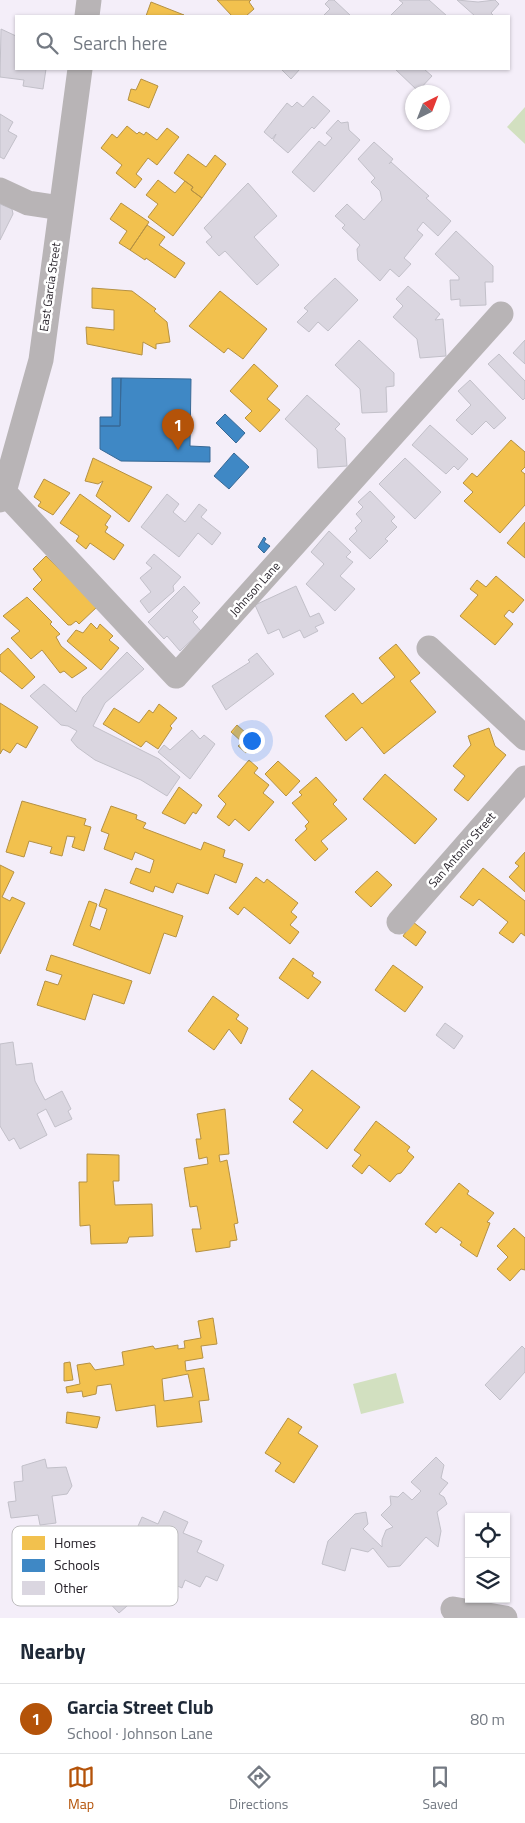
<!DOCTYPE html>
<html lang="en">
<head>
<meta charset="utf-8">
<style>
	:root { --surface:#fff; --page:#f2f2f3; --text:#1f2937; --muted:#747a83; --line:#e0e1e3; --accent:#b45309 }
	body { margin:0; font-family:"Titillium Web",sans-serif; background:var(--page); color:var(--text) }
	.controls { position:absolute; right:15px; bottom:15px; display:grid; overflow:hidden; border-radius:0px; box-shadow:0 1px 4px #0004 }
	.controls button { width:45px; height:45px; display:grid; place-items:center; padding:0; border:0; border-bottom:1px solid var(--line); background:var(--surface); color:var(--text); font:25px sans-serif }
	.compass { position:absolute; left:405px; top:85px; width:45px; height:45px; border-radius:50%; background:var(--surface); box-shadow:0 1px 4px #0004; rotate:42deg }
	.you { position:absolute; left:251px; top:740px; width:18px; height:18px; margin:-12px; border:4px solid #fff; border-radius:50%; background:#1a73e8; box-shadow:0 0 0 8px #1a73e833 }
	.badge { display:grid; place-items:center; width:32px; height:32px; border-radius:50%; background:var(--accent); color:#fff; font-size:16px; font-weight:700 }
	.pin { position:absolute; translate:-50% -41px; filter:drop-shadow(0 1px 2px #0008) }
	.pin::after { content:''; position:absolute; top:26px; width:18px; height:15px; background:inherit; clip-path:polygon(0 0,100% 0,50% 100%) }
	.list { margin:0; padding:0; list-style:none }
	h2 { display:flex; justify-content:space-between; align-items:center; height:65px; margin:0; padding:0 20px; font-size:21px }
	h2 small { font-size:16px; font-weight:400; color:var(--muted) }
	.list li { display:grid; grid-template-columns:32px 1fr auto; gap:15px; align-items:center; box-sizing:border-box; height:70px; padding:0 20px; border-top:1px solid var(--line) }
	.list b { display:block; font-size:19px; white-space:nowrap }
	.list p { margin:0; font-size:16px; white-space:nowrap; color:var(--muted) }
	.list em { font-size:16px; font-style:normal; color:var(--muted) }
	.icon { flex:none; width:28px; height:28px; fill:none; stroke:currentColor; stroke-width:2; stroke-linecap:round; stroke-linejoin:round }
	.map { position:relative; flex:none; width:525px; height:1618px; overflow:hidden }
	.search { position:absolute; background:var(--surface); box-shadow:0 1px 4px #0004; left:15px; right:15px; top:15px; height:55px; display:flex; align-items:center; gap:12px; box-sizing:border-box; padding:0 18px; border-radius:0px; color:var(--muted); font-size:19px }
	.sheet { height:135px; background:var(--surface) }
	nav { display:flex; justify-content:space-around; align-items:center; box-sizing:border-box; height:70px; border-top:1px solid var(--line); background:var(--surface); font-size:14px; color:var(--muted) }
	nav a { display:grid; justify-items:center; gap:2px }
	nav .on { color:var(--accent) }
	.map>svg:first-child { display:block }
</style>
</head>
<body>
<div class="map">
<svg width="525" height="1618" viewBox="0 0 525 1618">
	<rect width="100%" height="100%" fill="#f4eef9"/>
	<path fill="#d2e0c0" d="M525 107V144L507 127Z
		M396 1373 404 1403 361 1414 353 1384Z"/>
	<path fill="#f2c14e" stroke="#b59143" fill-rule="evenodd" d="M217 0H251L249 2 254 9 246 16H232Z
		M151 2 184 15 146 16Z
		M141 79 158 86 149 108 128 100 131 89 136 90Z
		M127 126 137 134 139 132 144 135 146 132 157 140 167 128 179 137 157 165 148 158 136 174 142 179 135 188 116 173 122 165 101 148 112 134 117 138Z
		M188 154 206 167 215 155 226 164 202 198 191 190 193 187 174 173Z
		M158 180 175 193 185 181 193 187 191 190 202 198 173 236 148 217 158 204 146 195Z
		M121 203 149 222 130 250 119 243 127 231 110 219Z
		M147 225 165 237 159 245 185 263 175 278 146 258 145 260 130 250Z
		M92 288 132 291 156 309 154 311 167 322 170 342 156 344V349L143 342 142 355 87 344 86 327 114 330V310L92 308Z
		M220 291 267 329 243 359 228 348 224 353 189 326Z
		M254 364 278 386 267 399 280 410 260 432 245 418 252 411 230 391Z
		M511 440 525 452V467L521 471 525 474V505L500 533 464 501 473 492 463 483 472 473 477 477Z
		M93 458 152 487 129 522 96 496 103 481 98 484 85 481Z
		M44 479 70 493 53 515 38 506 41 502 34 497Z
		M80 494 111 516 105 525 108 527 105 532 124 545 114 560 90 543 86 549 76 541 79 536 60 523Z
		M525 522V558L507 543Z
		M46 556 98 606 79 624 76 621 71 625H68L33 589 42 580 33 569Z
		M496 576 524 600 513 613 509 610 504 616 513 624 495 645 460 616 478 595 470 589 477 580 486 587Z
		M27 597 52 622 50 624 60 634 56 637 61 646 87 668 72 678 64 671 60 673 42 650 31 659 11 638 20 631 3 616Z
		M91 623 97 629 100 624 113 636 109 640 119 648 101 670 67 641 76 630 83 633Z
		M396 644 420 673 410 681 436 712 384 754 362 727 346 741 325 716 353 693 362 704 395 677 379 658Z
		M8 648 35 677 22 689 0 671V655Z
		M0 703 38 727 26 748 17 743 10 753 3 749 0 754Z
		M159 704 177 718 170 726 172 728 158 749 146 741 141 747 103 724 114 708 139 723 149 710 153 713Z
		M237 725 255 741 246 753 238 746 242 742 231 732Z
		M489 728 495 746 506 755 468 801 454 790 465 776 453 766 471 745 468 736Z
		M249 760 258 768 254 773 269 785 263 793 274 802 249 831 235 819 229 826 217 817 226 804 218 796Z
		M278 761 300 781 286 796 265 774Z
		M385 774 437 819 415 844 363 799Z
		M316 777 337 800 333 804 347 819 321 841 328 849 315 861 295 840 307 829 305 826 309 822 292 803 302 795 299 792Z
		M179 787 202 805 196 814 193 812 185 824 162 813Z
		M22 801 86 819 84 825 91 827 84 851 72 847 75 837 67 836 62 856 50 853 52 847 29 841 24 857 6 852Z
		M111 806 137 815 136 819 146 823 143 828 201 850 204 842 225 850 223 857 243 864 236 883 215 874 208 894 177 883 173 893 155 886 153 892 130 883 136 868 150 873 154 860 135 852 132 860 104 849 109 834 101 831Z
		M525 852V892L509 877 519 866 515 863Z
		M0 865 14 872 2 897 10 901 12 897 25 903 0 954Z
		M483 868 525 901V936L521 933 513 943 499 933 508 922 479 899 473 906 460 897Z
		M377 871 392 885 371 907 355 892Z
		M256 877 264 883 267 879 298 903 291 912 297 917 290 925 299 932 290 944 244 907 238 915 229 908Z
		M105 889 183 916 176 937 164 933 150 974 73 945 89 901 97 904 90 926 100 930 107 909 99 906Z
		M413 922 426 932 416 946 403 936Z
		M51 955 132 981 124 1004 93 994 85 1020 37 1005 45 981 58 985 62 975 46 970Z
		M293 958 314 973 312 976 321 982 308 999 279 978Z
		M393 965 423 987 405 1012 375 990Z
		M213 996 239 1015 236 1019 248 1028 241 1044 229 1029 214 1050 188 1031Z
		M312 1070 360 1107 327 1149 293 1122 303 1110 289 1099Z
		M225 1109 229 1154 219 1155 220 1162 227 1160 238 1223 234 1224 237 1240 230 1241V1247L196 1252 192 1229H201L197 1206 190 1207 184 1168 208 1164 207 1157 199 1159 196 1139H201L197 1114Z
		M376 1121 410 1147 407 1151 414 1157 401 1173 397 1174 390 1182 369 1165 362 1174 352 1166 361 1155 354 1150Z
		M87 1154 119 1155V1181H113L115 1205 152 1204 153 1236 129 1237 127 1243 91 1244 90 1225 80 1226 79 1182H87Z
		M459 1183 469 1191 467 1194 494 1213 487 1222 490 1223 477 1257 460 1245 462 1242 441 1227 436 1233 425 1224Z
		M514 1228 525 1238V1270L521 1269 510 1281 497 1269 508 1257 497 1246Z
		M213 1318 217 1344 201 1346 203 1358 185 1361 186 1371 204 1368 209 1400 199 1401 202 1422 157 1427 155 1405 116 1411 111 1384 97 1386 96 1394 83 1397 82 1391 67 1393 66 1387 80 1384 77 1365 90 1363 95 1370 124 1365 122 1352 153 1346 155 1349 178 1345V1349L185 1348 184 1341 201 1338 198 1321ZM188 1374 193 1397 164 1401 162 1379Z
		M70 1362 73 1380 64 1381V1363Z
		M67 1412 100 1417 97 1428 66 1423Z
		M288 1418 302 1427 298 1433 318 1446 294 1483 275 1471 281 1463 265 1453Z"/>
	<path fill="#3f88c5" stroke="#386996" d="M112 378H121L120 426H100V417H112Z
		M121 378 191 379 190 446 210 447V462L121 461 100 449V426H120Z
		M225 414 245 433 236 443 216 423Z
		M234 453 249 467 229 489 214 476Z
		M264 537 266 539 264 542 270 546 264 553 258 547Z"/>
	<path fill="#dad6e0" stroke="#c2c0c9" d="M329 0H334L351 16H323L330 9 325 4Z
		M399 0H429L447 16H390L403 3Z
		M457 0 478 2 495 0 499 4 491 13 494 16H475Z
		M1 29 16 36V69H46L43 89 23 86 24 80 0 77Z
		M281 69H300L291 79Z
		M395 69H424L432 76 418 91Z
		M313 96 330 111 314 129 312 127 288 153 273 140 276 134 272 139 264 132 287 103 292 107 297 102 303 107Z
		M0 114 13 122 8 131 17 136 4 159 0 157Z
		M338 120 341 123 348 122 349 130 360 140 314 192 292 172 319 141 325 146 332 138 326 133Z
		M374 142 393 159 389 164 391 162 429 196 426 198 451 221 438 236 423 222 417 230 423 235 404 258 411 264 399 277 390 269 380 281 358 260 357 249 360 245 342 228 345 225 335 216 347 204 364 220 382 200 380 191 371 182 375 178 358 159Z
		M248 183 277 216 254 237 279 265 257 285 225 251 219 256 206 242 212 237 204 228Z
		M0 204 12 209 13 214 0 240Z
		M456 231 493 266V282H485L486 305 460 306V299L451 300 450 280H459V277L435 254Z
		M335 278 358 300 328 331 318 322 309 332 297 322 308 311 304 308Z
		M408 286 440 314 435 320 443 319 446 356 420 358 417 339 393 317 403 306 396 299Z
		M359 340 394 373V386L386 387 387 412 362 413 360 389 335 365Z
		M525 340V364L513 353Z
		M499 354 525 381V398L523 400 488 364Z
		M470 380 506 418 494 429 486 421 472 435 456 420 471 405 458 391Z
		M307 395 340 424 335 429 345 438 347 466 318 468 317 449 285 419Z
		M430 425 468 459 458 470 454 466 446 474 412 445Z
		M405 458 441 492 415 519 379 484Z
		M370 491 395 517 391 521 397 527 385 539 388 541 370 559 349 539 357 531 355 528 362 521 356 514 363 507 358 502Z
		M167 494 179 504 173 512 185 522 199 504 207 510 201 517 221 533 212 545 198 533 179 557 141 527Z
		M329 531 351 552 346 557 353 562 340 576 355 589 335 611 306 584 324 564 311 552Z
		M154 554 181 577 173 586 174 591 149 613 140 601 151 592 140 578 152 568 146 563Z
		M184 586 200 603 192 611 198 617 193 622 201 631 180 651 167 636 164 639 148 622Z
		M296 586 310 617 319 613 324 623 315 627 318 631 304 638 300 630 283 638 279 629 268 634 255 605Z
		M127 652 144 669 105 703 93 726 159 759 180 777 167 796 141 780 95 760 77 747 71 740 77 731 68 726 61 725 30 696 44 684 76 712 83 697Z
		M257 653 274 674 226 710 212 686 250 662 248 660Z
		M192 730 200 739 204 735 215 744 190 779 158 752 164 745 170 750Z
		M445 1023 463 1036 454 1049 436 1035Z
		M13 1042 16 1065 32 1063 35 1081 45 1100 62 1091 71 1109 68 1111 72 1119 55 1127 46 1109 37 1114 47 1135 20 1149 14 1138 9 1141 0 1126V1044Z
		M522 1346 525 1349V1372L500 1400 485 1385Z
		M436 1457 444 1465 441 1478 448 1483 439 1494 444 1497 447 1504 437 1512 441 1531 438 1547 426 1537 400 1566 388 1567 373 1548 368 1552 351 1548 345 1571 322 1564 328 1541 355 1514 366 1512 368 1524 363 1529 382 1547V1540L386 1530 393 1527 381 1515 391 1505 390 1496 398 1497 403 1492 412 1500 421 1491 411 1482Z
		M45 1459 47 1468 66 1467 72 1486 67 1494 52 1496 56 1523 40 1525 38 1515 11 1518 8 1502 16 1501 14 1482 23 1481 22 1466Z
		M164 1511 188 1522 183 1533 202 1541 197 1552 224 1565 217 1581 206 1576 200 1587 185 1580 182 1588 148 1573 161 1544 135 1533 142 1517 158 1524Z
		M118 1581 135 1599 119 1613 102 1595Z"/>
	<g fill="none" stroke-linecap="round" stroke-linejoin="round">
		<path stroke="#b8b4b6" stroke-width="25" d="M87 16 89 0
			M0 190 28 203 61 208
			M4 492 176 676 501 314
			M0 500 4 492 41 360 80 69
			M429 648 525 738
			M399 922 525 778
			M453 1609 505 1618"/>
	</g>
	<g text-anchor="middle" stroke-width="5" stroke-linejoin="round" paint-order="stroke">
		<g font-size="12" fill="#27222a" stroke="#fff">
			<text transform="translate(50 287) rotate(-82)" y="4">East Garcia Street</text>
			<text transform="translate(255 589) rotate(-48)" y="4">Johnson Lane</text>
			<text transform="translate(462 850) rotate(-49)" y="4">San Antonio Street</text>
		</g>
	</g>
	<rect x="12" y="1526" width="166" height="80" rx="8" fill="#fff" stroke="#bebdbf" stroke-width="1"/>
	<rect x="22" y="1536" width="23" height="14" fill="#f2c14e"/>
	<rect x="22" y="1559" width="23" height="13" fill="#3f88c5"/>
	<rect x="22" y="1581" width="23" height="14" fill="#dad6e0"/>
	<g font-size="14" fill="#27222a">
		<text x="54" y="1548">Homes</text>
		<text x="54" y="1570">Schools</text>
		<text x="54" y="1593">Other</text>
	</g>
</svg>
<div class="controls">
<button><svg class="icon" aria-label="locate" viewBox="0 0 24 24"><circle cx="12" cy="12" r="6"/><path d="M12 2v4M12 18v4M2 12h4M18 12h4"/></svg></button>
<button><svg class="icon" aria-label="layers" viewBox="0 0 24 24"><path d="M12 4l9 5-9 5-9-5zM3 14l9 5 9-5"/></svg></button>
</div>
<svg class="compass" viewBox="-18 -18 36 36"><path d="M0-13l5 13h-10z" fill="#e53935"/><path d="M0 13l5-13h-10z" fill="#747a83"/></svg>
<div class="you"></div>
<div class="pin badge" style="left:178px;top:450px">1</div>
<div class="search"><svg class="icon" aria-label="search" viewBox="0 0 24 24"><circle cx="10" cy="10" r="6"/><path d="M15 15l6 6"/></svg>Search here</div>
</div>
<section class="sheet">
<h2>Nearby<small></small></h2>
<ul class="list">
<li><span class="badge">1</span><div><b>Garcia Street Club</b><p>School · Johnson Lane</p></div><em>80 m</em></li>
</ul>
</section>
<nav>
<a class="on"><svg class="icon" aria-label="map" viewBox="0 0 24 24"><path d="M3 6l6-2 6 2 6-2v14l-6 2-6-2-6 2zM9 4v14M15 6v14"/></svg>Map</a>
<a><svg class="icon" aria-label="directions" viewBox="0 0 24 24"><path d="M12 3l9 9-9 9-9-9zM9 14v-3h6M13 9l2 2-2 2"/></svg>Directions</a>
<a><svg class="icon" aria-label="saved" viewBox="0 0 24 24"><path d="M7 4h10v16l-5-4-5 4z"/></svg>Saved</a>
</nav>
</body>
</html>
